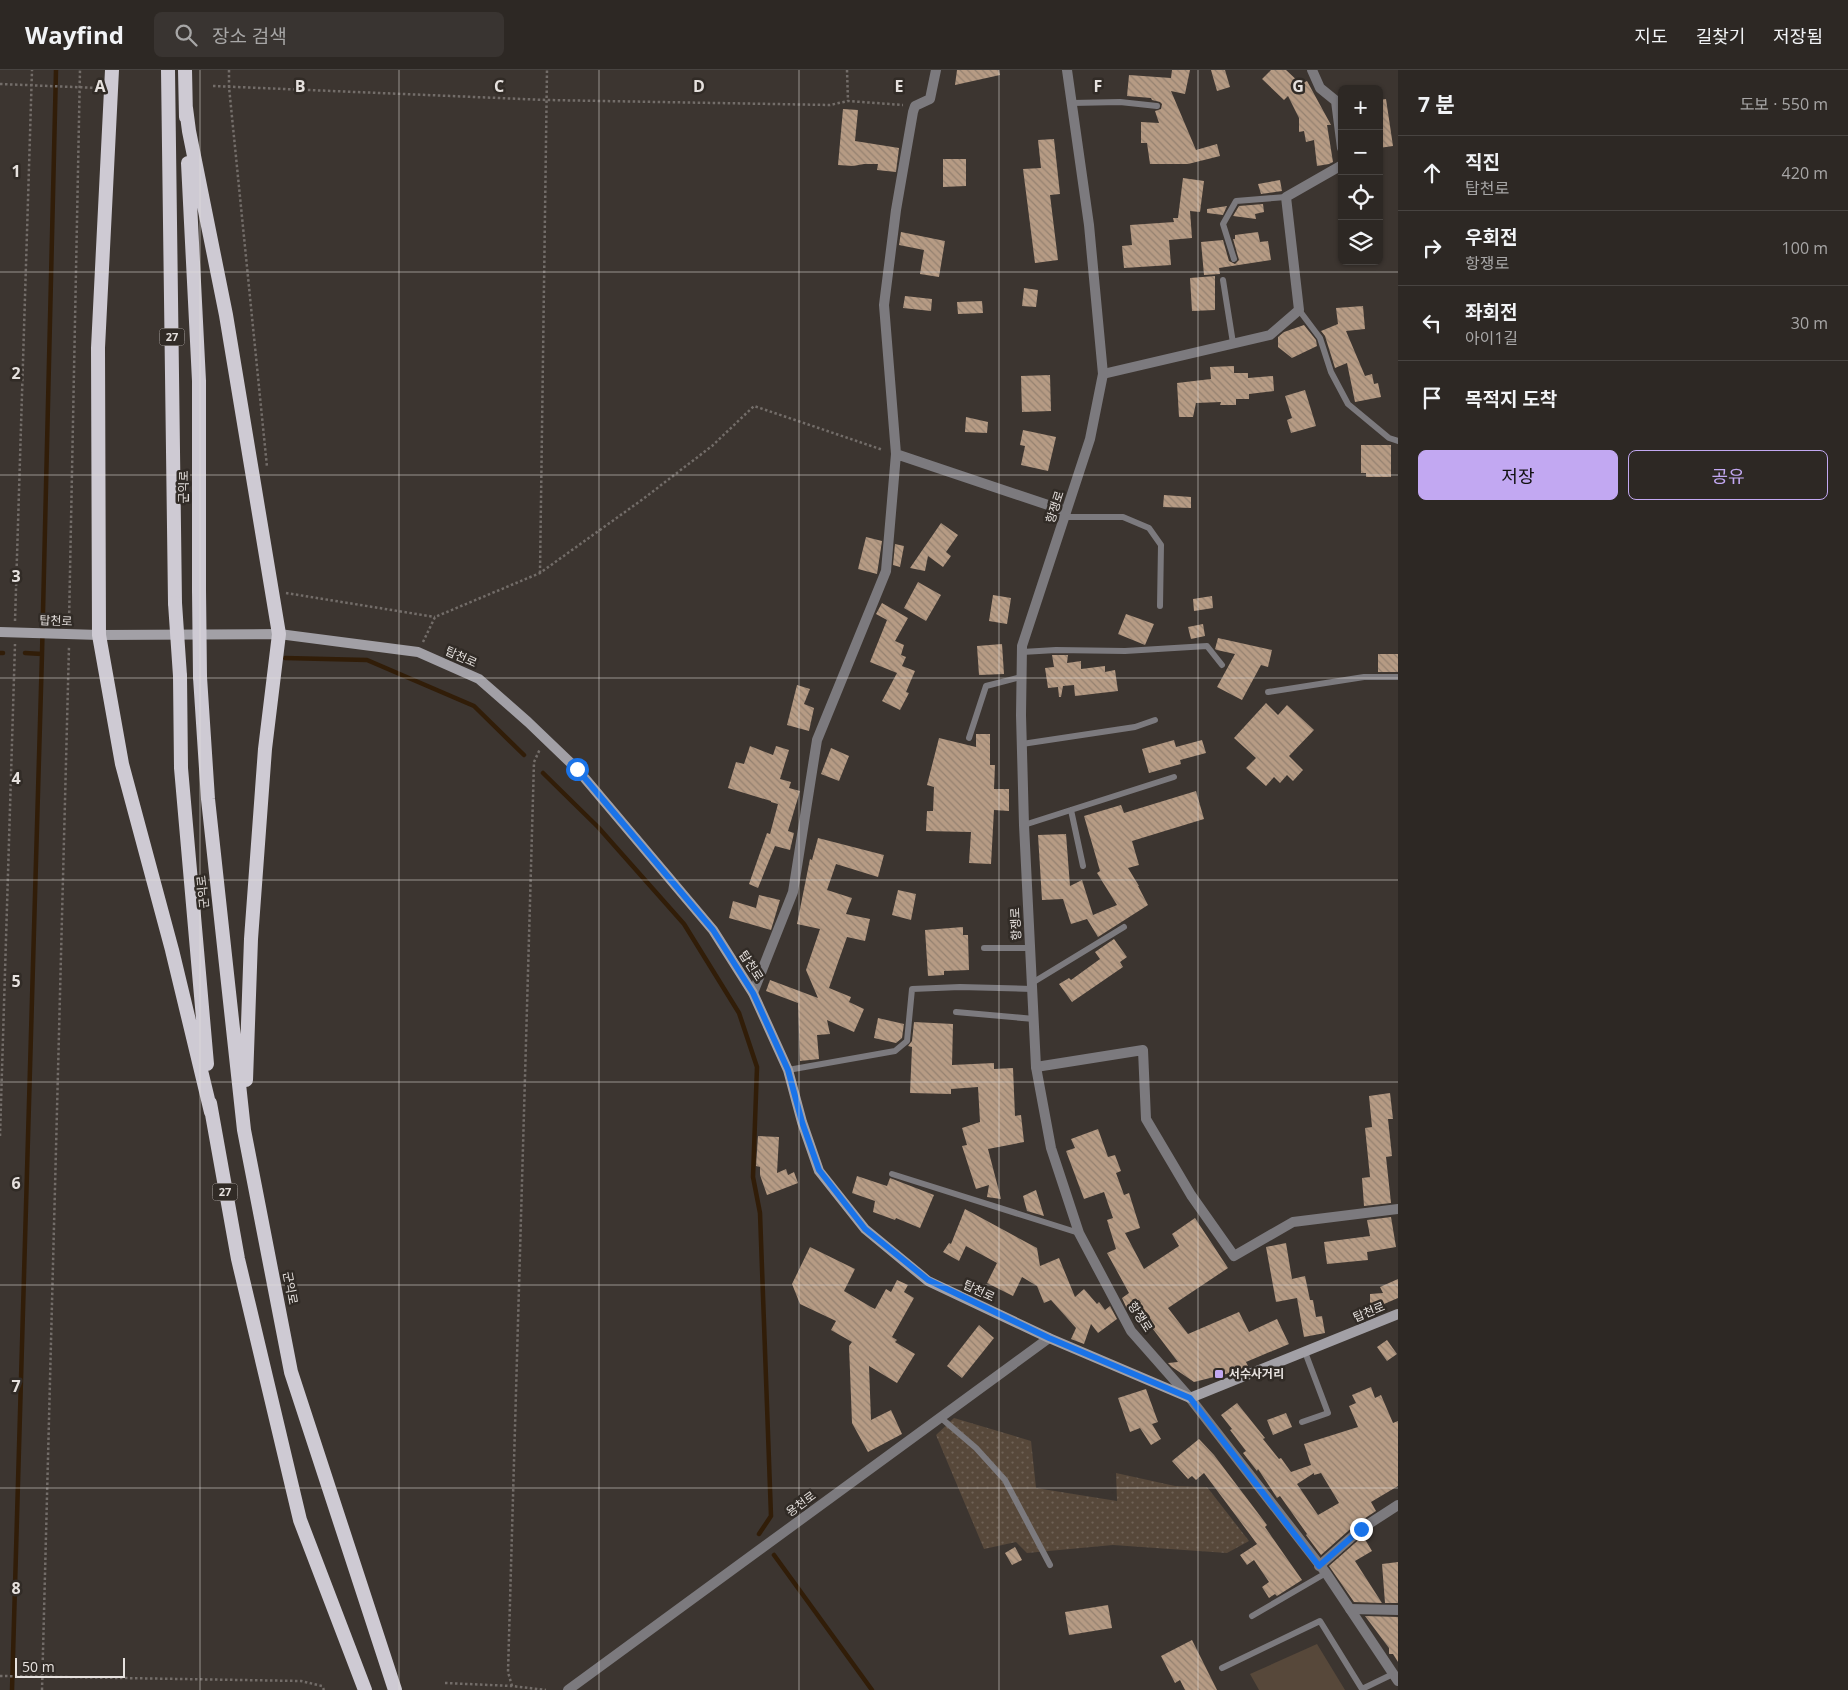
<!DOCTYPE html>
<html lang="ko">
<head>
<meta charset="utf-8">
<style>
	:root { --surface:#2d2824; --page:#393431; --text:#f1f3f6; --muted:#a7a6a6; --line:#484441; --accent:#c2a8f2 }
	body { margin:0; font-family:"Open Sans","Noto Sans KR",sans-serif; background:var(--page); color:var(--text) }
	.controls { position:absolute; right:15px; top:15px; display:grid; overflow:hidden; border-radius:8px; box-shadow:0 1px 4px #0004 }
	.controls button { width:45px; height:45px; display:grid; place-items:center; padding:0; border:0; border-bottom:1px solid var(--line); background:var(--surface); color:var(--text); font:25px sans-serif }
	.scale { position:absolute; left:15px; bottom:12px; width:110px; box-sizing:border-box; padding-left:5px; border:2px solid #e6e1de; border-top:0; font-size:14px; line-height:18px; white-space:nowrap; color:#e6e1de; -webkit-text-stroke:4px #312b26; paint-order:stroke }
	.stop { position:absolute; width:15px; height:15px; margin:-11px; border:4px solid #1a73e8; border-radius:50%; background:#fff }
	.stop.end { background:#1a73e8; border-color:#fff; box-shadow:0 1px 5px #0008 }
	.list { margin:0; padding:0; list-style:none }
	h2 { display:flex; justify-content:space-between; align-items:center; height:65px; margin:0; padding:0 20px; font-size:21px }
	h2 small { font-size:16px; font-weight:400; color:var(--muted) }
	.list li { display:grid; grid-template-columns:32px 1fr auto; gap:15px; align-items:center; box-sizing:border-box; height:75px; padding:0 20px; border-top:1px solid var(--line) }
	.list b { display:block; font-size:19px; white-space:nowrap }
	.list p { margin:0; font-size:16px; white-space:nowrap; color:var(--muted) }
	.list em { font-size:16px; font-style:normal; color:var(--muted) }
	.actions { display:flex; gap:10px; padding:15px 20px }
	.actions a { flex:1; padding:11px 0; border:1px solid var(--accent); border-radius:8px; text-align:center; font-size:18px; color:var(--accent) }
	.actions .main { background:var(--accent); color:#111 }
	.icon { flex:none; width:28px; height:28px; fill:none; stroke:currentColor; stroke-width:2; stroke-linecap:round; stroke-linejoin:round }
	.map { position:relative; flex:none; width:1398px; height:1620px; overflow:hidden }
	header { display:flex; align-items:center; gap:30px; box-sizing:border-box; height:70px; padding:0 25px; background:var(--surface); border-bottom:1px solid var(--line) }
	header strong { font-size:24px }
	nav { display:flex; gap:28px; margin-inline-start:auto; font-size:18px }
	.search { width:350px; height:45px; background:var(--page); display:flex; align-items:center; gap:12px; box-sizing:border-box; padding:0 18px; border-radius:8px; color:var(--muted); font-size:19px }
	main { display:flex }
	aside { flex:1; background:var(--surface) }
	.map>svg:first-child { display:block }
</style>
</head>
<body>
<header>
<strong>Wayfind</strong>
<div class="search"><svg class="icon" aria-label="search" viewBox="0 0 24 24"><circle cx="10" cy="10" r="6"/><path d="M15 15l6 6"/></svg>장소 검색</div>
<nav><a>지도</a><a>길찾기</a><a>저장됨</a></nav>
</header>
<main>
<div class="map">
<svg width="1398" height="1620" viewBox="0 0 1398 1620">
	<defs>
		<pattern id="grass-dots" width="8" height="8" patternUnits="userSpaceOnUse" patternTransform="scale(1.25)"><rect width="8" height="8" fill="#57483a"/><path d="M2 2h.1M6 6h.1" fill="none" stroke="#6f6256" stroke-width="1.8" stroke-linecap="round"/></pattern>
		<pattern id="building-back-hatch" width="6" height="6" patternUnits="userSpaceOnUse" patternTransform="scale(1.25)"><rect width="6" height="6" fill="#b69b84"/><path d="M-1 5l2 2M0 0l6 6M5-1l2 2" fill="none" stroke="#948170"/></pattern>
	</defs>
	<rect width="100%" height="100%" fill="#3c3530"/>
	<path fill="url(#grass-dots)" d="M954 1348 1031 1371 1036 1418 1117 1431 1116 1403 1175 1416 1207 1417 1249 1471 1227 1483 1113 1475 1027 1483 1016 1472 984 1479 936 1365Z"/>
	<path fill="#57483a" d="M1317 1574 1345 1620H1259L1250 1604Z"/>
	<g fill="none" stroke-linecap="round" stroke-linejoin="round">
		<path stroke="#311d08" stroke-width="4.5" d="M0 583H3
			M25 583 42 584
			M285 588 367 590 474 636 524 685
			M543 703 598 757 684 854 739 943 757 997 753 1107 760 1143 771 1446 759 1464
			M774 1485 872 1620
			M12 1620 42 584 56 0"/>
	</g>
	<path fill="url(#building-back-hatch)" fill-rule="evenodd" d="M957 0H999L1000 5 955 15Z
		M1172 0H1190L1185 24 1171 21 1196 80 1217 74 1220 86 1188 94H1150L1147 73H1141V52L1159 53 1155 41 1161 39 1162 34 1160 32 1152 30 1151 28 1127 26 1129 5 1171 8Z
		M1211 0H1225L1230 17 1217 21Z
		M1271 0H1286L1301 14 1307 11 1331 55H1327L1333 92 1329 94 1317 96 1314 70 1306 72 1304 61 1299 62V48L1288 26 1284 30 1262 9Z
		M1386 29 1393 76 1379 78V30Z
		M843 39 858 40 855 71 899 78 896 102 877 100 878 94H864L853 96 838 95Z
		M1054 69 1060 124 1050 125 1058 190 1035 193 1023 99 1041 98 1038 70Z
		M943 89H966V116L943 117Z
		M1183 108 1204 111 1200 142 1190 141 1192 168 1169 170 1171 195 1124 198 1122 176 1132 175 1130 155 1174 152 1173 148H1178Z
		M1280 110 1282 121 1261 124 1258 114Z
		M1263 134 1264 142 1255 144 1256 149 1233 146 1239 136Z
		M1227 136 1223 145 1207 143V139Z
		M901 162 945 171 939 207 920 204 924 180 899 175Z
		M1258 162 1260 172 1268 171 1271 190 1219 198 1220 204 1204 205 1201 172 1223 170 1229 191 1235 194 1239 190 1233 169H1235V165Z
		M1215 206V240L1192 241 1190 208Z
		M1024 218 1038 220 1036 237 1022 236Z
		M905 226 932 229 931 241 903 238Z
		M982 231 983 243 958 244 957 232Z
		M1363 236 1365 259 1346 261 1365 306 1372 304 1374 314 1378 313 1381 327 1355 332 1347 293 1335 298 1325 266 1321 261 1338 254 1336 238Z
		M1304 255 1316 270 1317 276 1292 288 1278 277V267L1284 262Z
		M1234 296V303H1248V308L1273 306 1274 321 1249 324V329H1236V335H1220L1221 332 1196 333 1193 347H1179L1177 313 1211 309 1210 297Z
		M1050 305 1051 341 1022 342 1021 306Z
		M1305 320 1316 356 1291 363 1287 350 1292 348 1285 326Z
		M966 347 988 352 987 363 965 362Z
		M1023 360 1056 367 1048 401 1021 395 1025 376 1020 375Z
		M1361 375H1391V407H1366V403H1361Z
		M1164 425 1191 427V438L1163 437Z
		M941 453 958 465 946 482 951 486 943 497 928 486 925 501 910 498Z
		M866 467 882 471 877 504 858 499Z
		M895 474 904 476 900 497 893 495Z
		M918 512 941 525 926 551 904 538Z
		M993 525 1011 528 1007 554 989 551Z
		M1212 526 1213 538 1194 541 1193 529Z
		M882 533 908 548 895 571 904 575 901 585 906 587 902 596 915 601 906 622 909 623 900 640 882 631 897 603 870 592 887 550 876 544Z
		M1126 544 1154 554 1145 575 1118 564Z
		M1203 554 1205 566 1191 569 1188 557Z
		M1218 568 1272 580 1268 597 1261 595 1242 630 1217 617 1235 584 1217 580 1215 579Z
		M1002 574 1004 604 979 605 977 576Z
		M1378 584H1398V602H1378Z
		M1052 585H1068L1067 593 1081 591V599L1105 596V602L1115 600 1118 621 1075 626 1074 615 1063 616 1061 627H1059L1058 617 1048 618 1045 598 1054 597Z
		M797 615 810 619 804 634 814 638 809 661 787 655Z
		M1266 633 1278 645 1287 635 1314 660 1289 686 1303 700 1293 711 1287 705 1280 713 1274 707 1266 716 1246 698 1256 688 1234 668Z
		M976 664H990V695H995L994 719H1009V741L994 740 991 794 969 793 971 762 926 761 927 741H933L934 717 927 715 939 668 976 677Z
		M1174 670 1176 677 1202 670 1206 683 1180 690 1181 694 1149 703 1142 679Z
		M750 676 773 685 776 676 789 680 780 709 791 712 789 718 800 721 788 761 794 763 790 780 775 776 758 818 749 814 767 763 770 764 778 734 771 732V731L728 718 736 692 744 694Z
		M831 678 849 686 839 711 821 704Z
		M1196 721 1204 749 1132 771 1139 795 1128 798 1139 816H1138L1148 835 1098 867 1087 849 1071 854 1063 829 1042 830 1038 765 1066 764 1070 816 1082 810 1093 845 1117 835 1097 803 1100 801 1084 746 1121 735 1124 743Z
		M818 768 884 785 878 807 836 794 827 820 852 828 846 844 870 849 865 871 847 867 829 918 851 927 849 932 864 939 854 962 827 950 830 964 817 965 819 989 800 991 798 933 766 921 770 910 818 928 806 900 820 859 797 854 810 789 812 790Z
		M898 820 916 824 911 850 892 845Z
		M759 825 780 830 771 860 729 848 733 831 756 838Z
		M963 857V865H968L969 900 944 901V905L928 906 925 860Z
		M1114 869 1127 887 1120 892 1123 897 1072 932 1059 914 1069 908 1071 910 1100 889 1095 882Z
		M878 948 904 954 902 968 896 973 874 968Z
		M914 952 953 954 952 995 994 993V999L1013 998 1015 1046 1021 1045 1024 1072 988 1079 1001 1129 987 1127 989 1115 976 1119 962 1076 967 1075 962 1058 980 1052 978 1017 951 1019V1024L910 1023 912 977 908 976 912 971Z
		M1390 1023 1393 1049H1388L1392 1086 1386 1087 1391 1133 1364 1136 1362 1108 1370 1107 1365 1058 1372 1057 1369 1026Z
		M1098 1059 1108 1087 1115 1085 1121 1101 1116 1103 1124 1125 1129 1123 1140 1158 1125 1163 1144 1199 1179 1176 1172 1164 1195 1148 1228 1198 1168 1238 1188 1264 1239 1242 1249 1262 1277 1249 1289 1274 1246 1292 1248 1296 1226 1304 1194 1312 1172 1297 1168 1293 1178 1292 1140 1242 1134 1246 1130 1240 1128 1241 1122 1228 1129 1223 1107 1183 1116 1179 1107 1150 1113 1148 1104 1122 1084 1129 1066 1081 1075 1078 1071 1069Z
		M758 1066 779 1067 777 1103 786 1099 788 1105 794 1102 798 1113 767 1125 760 1105V1097L756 1096Z
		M857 1106 887 1116 890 1108 934 1125 920 1158 896 1148 895 1150 873 1142 875 1131 852 1123Z
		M1036 1120 1044 1146 1027 1141 1023 1126Z
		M965 1139 1037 1178 1040 1196 1059 1188 1075 1227 1084 1219 1097 1234 1099 1232 1105 1240 1110 1236 1117 1249 1098 1263 1091 1254 1084 1274 1071 1269 1076 1258 1051 1230 1044 1233 1037 1216 1022 1207 1013 1226 987 1213 997 1193 966 1176 959 1191 943 1182 949 1173 951 1174Z
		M1391 1147 1396 1177 1367 1182 1368 1190 1327 1194 1324 1172 1370 1166 1367 1150Z
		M1286 1173 1292 1209 1305 1206 1310 1230H1313L1316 1247 1322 1246 1325 1263 1304 1267 1297 1228 1276 1232 1266 1177Z
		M810 1177 855 1199 844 1221 871 1237 875 1239 886 1219 891 1222 897 1210 908 1215 904 1222 914 1228 892 1267 897 1270 895 1272 915 1284 897 1313 869 1296 871 1350 891 1340 902 1364 868 1382 852 1353 849 1276 852 1272 831 1260 836 1251 800 1234 792 1214Z
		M1398 1209V1228L1370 1240V1224L1383 1223 1380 1217Z
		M979 1255 994 1268 962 1308 947 1296Z
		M1387 1270 1397 1284 1387 1291 1377 1277Z
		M1371 1317 1375 1328 1381 1325 1393 1353 1398 1351V1416L1371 1432 1376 1441 1356 1454 1321 1485 1306 1465 1307 1464 1280 1426 1277 1428 1258 1399 1257 1401 1243 1383 1246 1381 1230 1360 1232 1359 1221 1345 1237 1333 1265 1368 1263 1369 1279 1389 1281 1388 1291 1402 1311 1395 1304 1374 1358 1357 1349 1336 1356 1333 1352 1325ZM1314 1403V1405L1321 1403 1339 1433 1318 1445 1297 1414Z
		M1146 1319 1158 1352 1152 1354 1161 1369 1151 1375 1140 1358 1130 1362 1118 1328Z
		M1286 1343 1292 1357 1273 1365 1267 1350Z
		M1199 1369 1214 1385 1267 1455 1265 1457 1302 1510 1277 1526 1275 1524 1269 1528 1262 1517 1269 1512 1254 1490 1247 1495 1240 1485 1257 1474 1204 1403 1196 1410 1192 1406 1188 1409 1172 1391Z
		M1363 1466 1372 1481 1355 1491 1382 1533 1354 1532 1329 1496Z
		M1015 1477 1022 1490 1012 1495 1005 1483Z
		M1398 1492V1533H1385L1382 1494Z
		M1108 1535 1112 1558 1069 1565 1065 1542Z
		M1365 1546 1398 1547V1592L1393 1584H1389V1578Z
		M1192 1570 1217 1620H1185L1180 1610 1175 1613 1161 1586Z"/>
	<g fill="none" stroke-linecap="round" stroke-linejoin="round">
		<path stroke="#736d69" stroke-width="2.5" stroke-dasharray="2.5 2.5" stroke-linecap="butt" d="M229 0V17L267 397
			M847 0 848 31
			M0 14 98 18
			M213 16 546 30 830 35 848 31 903 35
			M540 503 547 0
			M286 523 435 547
			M15 551 32 0
			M69 553 80 0
			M423 572 435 547 540 503 643 429 712 376 754 336 883 380
			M0 1066 15 574
			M0 1606 301 1611 322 1616 324 1620
			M445 1613 512 1616 546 1620
			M512 1616 508 1602 534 692 540 679
			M42 1620 69 576"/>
		<path stroke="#7c7a7e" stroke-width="6" d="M1072 33 1120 32 1157 36
			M1234 189 1223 154 1236 131 1286 127
			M1223 210 1233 273
			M1299 240 1320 268 1331 302 1348 334 1389 368 1398 371
			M1065 447H1123L1149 458 1161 475 1160 536
			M1022 582 1056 580 1125 581 1207 576 1222 595
			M1268 622 1364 607H1398
			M969 668 986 616 1021 607
			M1022 674 1135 657 1155 650
			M1071 740 1083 796
			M1024 755 1174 707
			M984 878H1030
			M1032 913 1124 857
			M956 942 1034 949
			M788 1000 895 981 907 971 912 919 960 917 1032 919
			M892 1104 1079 1163
			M941 1348 976 1378 1005 1410 1050 1495
			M1302 1352 1328 1343 1305 1282
			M1252 1546 1326 1503
			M1222 1598 1320 1551 1362 1619 1393 1604"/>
		<path stroke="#7c7a7e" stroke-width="10" d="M1312 0 1320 18 1336 31 1342 78
			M1103 304 1270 265 1299 240 1286 127 1342 95
			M896 384 1066 441
			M753 923 793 822 817 670 886 501 896 384 884 235 896 140 913 42 915 36 930 29 936 0
			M1036 997 1143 980 1146 1049 1191 1125 1234 1186 1293 1152 1398 1139
			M1319 1496 1361 1459 1398 1435
			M1350 1539 1398 1540"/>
		<path stroke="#7c7a7e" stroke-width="10" d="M1067 0 1089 155 1103 304 1090 369 1022 576 1021 645 1024 755 1036 997 1051 1078 1079 1163 1131 1261 1190 1328 1326 1503 1398 1611
			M568 1620 1049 1268"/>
		<path stroke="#a2a0a6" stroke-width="10" d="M0 562 99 565 279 564 418 582 479 609 528 652 577 699 713 860 753 923 788 1000 802 1052 819 1101 865 1159 928 1211 1049 1268 1190 1328 1398 1244"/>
		<path stroke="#cecad3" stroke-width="14" d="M112 0 98 278 99 565 122 694 172 880 211 1042
			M168 0 175 533
			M185 0 186 47
			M186 38 189 61 226 245 279 564 265 679 251 869 246 1010
			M188 93 199 311V520
			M180 606 181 698 207 994
			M200 607 208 729 244 1060 291 1302 395 1620
			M210 1033 238 1189 300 1450 365 1620"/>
		<path stroke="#cecad3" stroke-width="14" d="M199 520 200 607
			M175 533 180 606"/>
	</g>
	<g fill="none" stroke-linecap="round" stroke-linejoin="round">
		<path stroke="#1a73e8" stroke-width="6" d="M577 699 713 860 753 923 788 1000 802 1052 819 1100 865 1159 928 1210 1049 1268 1190 1328 1319 1496 1361 1459"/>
	</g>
	<path fill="none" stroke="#e6e1de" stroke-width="1" stroke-opacity="0.55" d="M200 0V1620M399 0V1620M599 0V1620M799 0V1620M999 0V1620M1198 0V1620M0 202H1398M0 405H1398M0 608H1398M0 810H1398M0 1012H1398M0 1215H1398M0 1418H1398"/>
	<rect fill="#c2a8f2" stroke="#312b26" stroke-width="2" x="1214" y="1299" width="10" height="10" rx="2.5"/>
	<g text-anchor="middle" stroke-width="5" stroke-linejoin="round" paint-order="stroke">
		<g fill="#312b26" stroke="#b0aaa7" stroke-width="1">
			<rect x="159.5" y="258.5" width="25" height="17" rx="4"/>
			<rect x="212.5" y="1113.5" width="25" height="17" rx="4"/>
		</g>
		<g font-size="11" font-weight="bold" fill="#e6e1de">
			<text x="172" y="271">27</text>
			<text x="225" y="1126">27</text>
		</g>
		<g font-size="12" fill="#e6e1de" stroke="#312b26">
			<text transform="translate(184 417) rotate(-90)" y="4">군익로</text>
			<text transform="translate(1055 437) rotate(-72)" y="4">항쟁로</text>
			<text transform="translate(56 551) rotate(2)" y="4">탑천로</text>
			<text transform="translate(461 587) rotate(24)" y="4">탑천로</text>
			<text transform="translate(203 822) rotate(-96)" y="4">군익로</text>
			<text transform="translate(1016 854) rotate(-93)" y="4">항쟁로</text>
			<text transform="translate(751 896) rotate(57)" y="4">탑천로</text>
			<text transform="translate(290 1218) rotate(79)" y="4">군익로</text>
			<text transform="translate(979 1221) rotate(25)" y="4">탑천로</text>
			<text transform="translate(1369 1242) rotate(-22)" y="4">탑천로</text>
			<text transform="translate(1140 1247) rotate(57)" y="4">항쟁로</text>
			<text transform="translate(801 1434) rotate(-36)" y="4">용천로</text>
		</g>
		<g font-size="12" font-weight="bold" fill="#e6e1de" stroke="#312b26" text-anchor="start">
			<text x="1229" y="1308">서수사거리</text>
		</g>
	</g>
	<g font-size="16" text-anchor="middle" font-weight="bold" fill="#e6e1de" stroke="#312b26" stroke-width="5" stroke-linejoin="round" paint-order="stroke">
		<text x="100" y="22">A</text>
		<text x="300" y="22">B</text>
		<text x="499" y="22">C</text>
		<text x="699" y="22">D</text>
		<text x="899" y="22">E</text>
		<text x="1098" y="22">F</text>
		<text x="1298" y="22">G</text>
		<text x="16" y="107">1</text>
		<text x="16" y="309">2</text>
		<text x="16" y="512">3</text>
		<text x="16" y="714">4</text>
		<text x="16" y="917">5</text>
		<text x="16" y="1119">6</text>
		<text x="16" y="1322">7</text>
		<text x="16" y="1524">8</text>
	</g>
</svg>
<div class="controls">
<button>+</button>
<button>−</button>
<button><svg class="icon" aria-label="locate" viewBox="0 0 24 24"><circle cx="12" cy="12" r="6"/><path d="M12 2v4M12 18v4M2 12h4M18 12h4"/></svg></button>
<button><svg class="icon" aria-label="layers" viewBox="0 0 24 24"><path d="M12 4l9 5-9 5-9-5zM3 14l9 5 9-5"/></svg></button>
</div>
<div class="scale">50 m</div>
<div class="stop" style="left:577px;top:699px"></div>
<div class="stop end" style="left:1361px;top:1459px"></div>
</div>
<aside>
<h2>7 분<small>도보 · 550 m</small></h2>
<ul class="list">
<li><svg class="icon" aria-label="ahead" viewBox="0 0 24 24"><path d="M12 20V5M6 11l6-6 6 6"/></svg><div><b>직진</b><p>탑천로</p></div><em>420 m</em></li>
<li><svg class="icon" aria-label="right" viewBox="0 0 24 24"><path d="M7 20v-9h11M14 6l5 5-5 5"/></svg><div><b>우회전</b><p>항쟁로</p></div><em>100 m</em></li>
<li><svg class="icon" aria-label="left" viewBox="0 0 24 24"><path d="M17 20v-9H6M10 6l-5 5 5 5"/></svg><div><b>좌회전</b><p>아이1길</p></div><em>30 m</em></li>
<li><svg class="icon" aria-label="arrive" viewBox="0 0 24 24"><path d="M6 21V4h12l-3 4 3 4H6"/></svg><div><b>목적지 도착</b></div></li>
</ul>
<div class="actions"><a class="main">저장</a><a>공유</a></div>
</aside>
</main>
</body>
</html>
